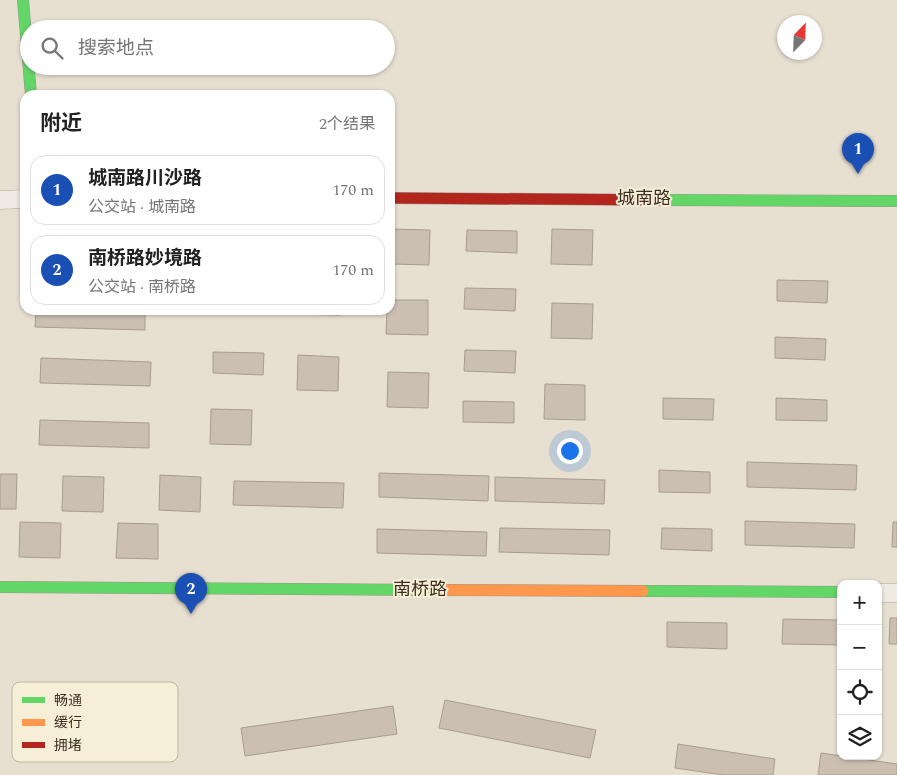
<!DOCTYPE html>
<html lang="zh">
<head>
<meta charset="utf-8">
<style>
	:root { --surface:#fff; --page:#f6f6f6; --text:#222; --muted:#767676; --line:#e0e0e0; --accent:#786c5e }
	body { margin:0; font-family:Spectral,"Noto Sans SC",serif; background:var(--page); color:var(--text) }
	.controls { position:absolute; right:15px; bottom:15px; display:grid; overflow:hidden; border-radius:10px; box-shadow:0 1px 4px #0004 }
	.controls button { width:45px; height:45px; display:grid; place-items:center; padding:0; border:0; border-bottom:1px solid var(--line); background:var(--surface); color:var(--text); font:25px sans-serif }
	.compass { position:absolute; left:777px; top:15px; width:45px; height:45px; border-radius:50%; background:var(--surface); box-shadow:0 1px 4px #0004; rotate:23deg }
	.you { position:absolute; left:569px; top:450px; width:18px; height:18px; margin:-12px; border:4px solid #fff; border-radius:50%; background:#1a73e8; box-shadow:0 0 0 8px #1a73e833 }
	.badge { display:grid; place-items:center; width:32px; height:32px; border-radius:50%; background:var(--accent); color:#fff; font-size:16px; font-weight:700 }
	.pin { position:absolute; translate:-50% -41px; filter:drop-shadow(0 1px 2px #0008) }
	.pin::after { content:''; position:absolute; top:26px; width:18px; height:15px; background:inherit; clip-path:polygon(0 0,100% 0,50% 100%) }
	.list { margin:0; padding:0; list-style:none }
	h2 { display:flex; justify-content:space-between; align-items:center; height:65px; margin:0; padding:0 20px; font-size:21px }
	h2 small { font-size:16px; font-weight:400; color:var(--muted) }
	.list li { display:grid; grid-template-columns:32px 1fr auto; gap:15px; align-items:center; box-sizing:border-box; height:70px; margin:0 10px 10px; padding:0 10px; border:1px solid var(--line); border-radius:15px }
	.list b { display:block; font-size:19px; white-space:nowrap }
	.list p { margin:0; font-size:16px; white-space:nowrap; color:var(--muted) }
	.list em { font-size:16px; font-style:normal; color:var(--muted) }
	.icon { flex:none; width:28px; height:28px; fill:none; stroke:currentColor; stroke-width:2; stroke-linecap:round; stroke-linejoin:round }
	.map { position:relative; flex:none; width:897px; height:775px; overflow:hidden }
	.search { position:absolute; background:var(--surface); box-shadow:0 1px 4px #0004; left:20px; top:20px; width:375px; height:55px; display:flex; align-items:center; gap:12px; box-sizing:border-box; padding:0 18px; border-radius:28px; color:var(--muted); font-size:19px }
	.panel { position:absolute; background:var(--surface); box-shadow:0 1px 4px #0004; left:20px; top:90px; width:375px; height:225px; border-radius:15px }
	.map>svg:first-child { display:block }
</style>
</head>
<body>
<div class="map">
<svg width="897" height="775" viewBox="0 0 897 775">
	<rect width="100%" height="100%" fill="#e7e0d1"/>
	<path fill="#cbbfb2" stroke="#a89c90" d="M390 229 430 230 429 265 390 264Z
		M552 229 593 230 592 265 551 264Z
		M467 230 517 231V253L466 251Z
		M777 280 828 281 827 303 777 301Z
		M465 288 516 289 515 311 464 309Z
		M390 300H428V335L386 334 387 310H390Z
		M552 303 593 304 592 339 551 338Z
		M36 310H145V330L35 327Z
		M230 310H340V315L230 313Z
		M775 337 826 339 825 360 775 358Z
		M465 350 516 351 515 373 464 371Z
		M213 352 264 353 263 375 213 373Z
		M298 355 339 357 338 391 297 390Z
		M41 358 151 362 150 386 40 383Z
		M388 372 429 373 428 408 387 407Z
		M545 384 585 385V420L544 419Z
		M663 398 714 399 713 420 663 419Z
		M776 398 827 400V421L776 420Z
		M463 401 514 402V423L463 422Z
		M211 409 252 410 251 445 210 444Z
		M40 420 149 423V448L39 445Z
		M747 462 857 465 856 490 747 487Z
		M659 470 710 472V493L659 492Z
		M379 473 489 476 488 501 379 497Z
		M0 474H17L16 509H0Z
		M160 475 201 477 200 512 159 510Z
		M63 476 104 477 103 512 62 511Z
		M495 477 605 480 604 504 495 501Z
		M234 481 344 483 343 508 233 505Z
		M745 521 855 524 854 548 745 545Z
		M20 522 61 523 60 558 19 557Z
		M893 522H897V547H892Z
		M118 523 158 524V559L116 558Z
		M500 528 610 530 609 555 499 552Z
		M662 528 712 529V551L661 549Z
		M377 529 487 532 486 556 377 553Z
		M890 618H897V644H889Z
		M783 619 841 620V645L782 644Z
		M667 622 727 623V649L667 647Z
		M445 700 596 730 590 758 439 728Z
		M393 706 397 734 245 756 241 728Z
		M678 744 775 759 773 775H724L675 768Z
		M821 753 897 764V775H818Z"/>
	<g fill="none" stroke-linecap="round" stroke-linejoin="round">
		<defs>
			<path id="street" d="M0 200 25 199
				M878 593H897"/>
			<path id="fast" d="M23 0 31 95
				M663 200 897 201
				M0 587 436 590
				M643 591 841 592"/>
			<path id="slow" d="M436 590 643 591"/>
			<path id="jam" d="M390 198 663 200"/>
		</defs>
		<use href="#street" stroke="#ada599" stroke-width="19"/>
		<use href="#fast" stroke="#9c958a" stroke-width="12"/>
		<use href="#slow" stroke="#9c958a" stroke-width="12"/>
		<use href="#jam" stroke="#9c958a" stroke-width="12"/>
		<use href="#street" stroke="#efebe3" stroke-width="18"/>
		<use href="#fast" stroke="#63d668" stroke-width="11"/>
		<use href="#slow" stroke="#ff974d" stroke-width="11"/>
		<use href="#jam" stroke="#b3261e" stroke-width="11"/>
	</g>
	<g text-anchor="middle" stroke-width="4" stroke-linejoin="round" paint-order="stroke">
		<g font-size="18" fill="#3d2e20" stroke="#f7eed8">
			<text x="644" y="204">城南路</text>
			<text x="420" y="595">南桥路</text>
		</g>
	</g>
	<rect x="12" y="682" width="166" height="80" rx="8" fill="#f7eed8" stroke="#bfb4a1" stroke-width="1"/>
	<rect x="22" y="697" width="23" height="6" fill="#63d668"/>
	<rect x="22" y="719" width="23" height="7" fill="#ff974d"/>
	<rect x="22" y="742" width="23" height="6" fill="#b3261e"/>
	<g font-size="14" fill="#3d2e20">
		<text x="54" y="705">畅通</text>
		<text x="54" y="727">缓行</text>
		<text x="54" y="750">拥堵</text>
	</g>
</svg>
<div class="controls">
<button>+</button>
<button>−</button>
<button><svg class="icon" aria-label="locate" viewBox="0 0 24 24"><circle cx="12" cy="12" r="6"/><path d="M12 2v4M12 18v4M2 12h4M18 12h4"/></svg></button>
<button><svg class="icon" aria-label="layers" viewBox="0 0 24 24"><path d="M12 4l9 5-9 5-9-5zM3 14l9 5 9-5"/></svg></button>
</div>
<svg class="compass" viewBox="-18 -18 36 36"><path d="M0-13l5 13h-10z" fill="#e53935"/><path d="M0 13l5-13h-10z" fill="#767676"/></svg>
<div class="you"></div>
<div class="pin badge" style="left:858px;top:174px;background:#1a4fb4">1</div>
<div class="pin badge" style="left:191px;top:614px;background:#1a4fb4">2</div>
<div class="search"><svg class="icon" aria-label="search" viewBox="0 0 24 24"><circle cx="10" cy="10" r="6"/><path d="M15 15l6 6"/></svg>搜索地点</div>
<section class="panel">
<h2>附近<small>2个结果</small></h2>
<ul class="list">
<li><span class="badge" style="background:#1a4fb4">1</span><div><b>城南路川沙路</b><p>公交站 · 城南路</p></div><em>170 m</em></li>
<li><span class="badge" style="background:#1a4fb4">2</span><div><b>南桥路妙境路</b><p>公交站 · 南桥路</p></div><em>170 m</em></li>
</ul>
</section>
</div>
</body>
</html>
